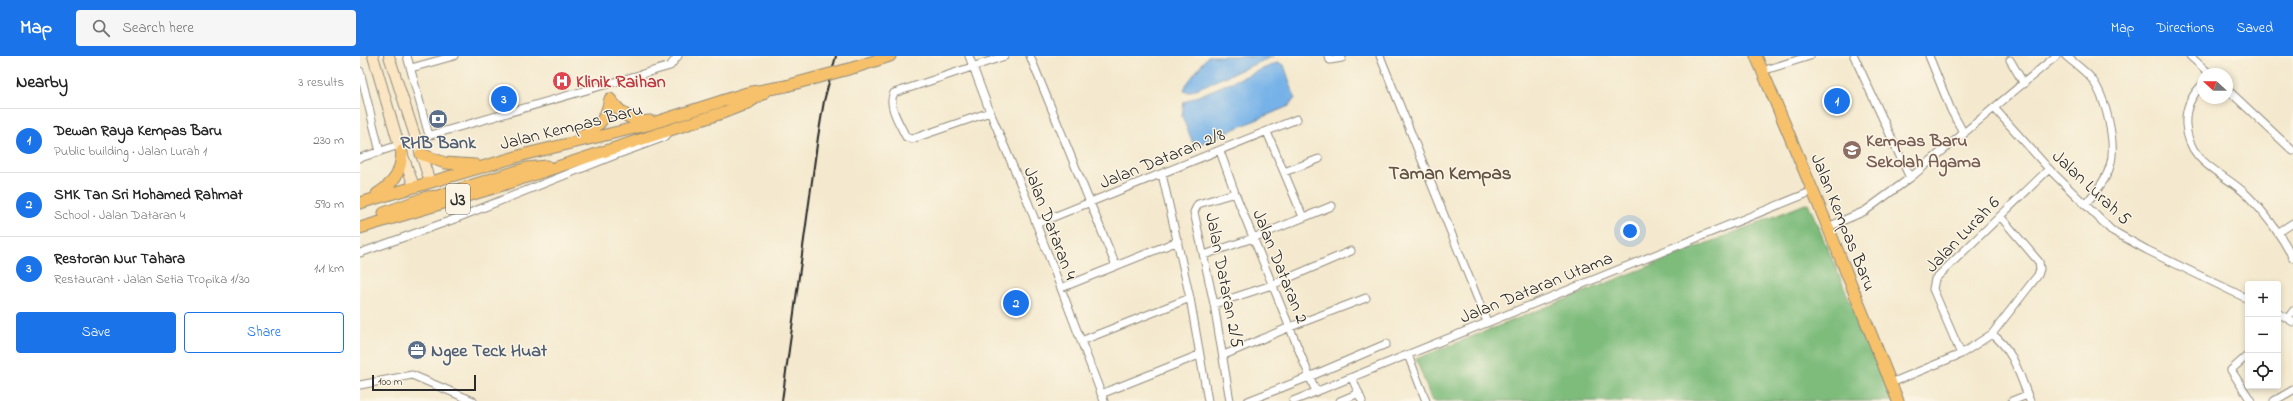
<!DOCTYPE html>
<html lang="en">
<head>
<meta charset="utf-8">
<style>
	:root { --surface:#fff; --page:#f6f6f6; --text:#222; --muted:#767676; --line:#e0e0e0; --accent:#1a73e8 }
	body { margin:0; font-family:"Indie Flower",sans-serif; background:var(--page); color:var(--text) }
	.controls { position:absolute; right:12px; bottom:12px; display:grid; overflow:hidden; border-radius:4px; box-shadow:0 2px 6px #0003 }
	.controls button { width:36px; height:36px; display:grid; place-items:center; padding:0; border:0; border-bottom:1px solid var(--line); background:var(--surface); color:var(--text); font:20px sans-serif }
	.compass { position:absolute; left:1837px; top:12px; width:36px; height:36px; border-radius:50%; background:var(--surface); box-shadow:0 2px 6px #0003; rotate:291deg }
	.scale { position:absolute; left:12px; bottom:10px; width:104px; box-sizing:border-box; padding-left:4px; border:2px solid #2b2b2b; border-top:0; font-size:11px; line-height:14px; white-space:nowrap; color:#2b2b2b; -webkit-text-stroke:3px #fcf5e5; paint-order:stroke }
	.you { position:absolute; left:1270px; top:175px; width:14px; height:14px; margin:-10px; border:3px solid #fff; border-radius:50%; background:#1a73e8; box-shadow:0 0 0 6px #1a73e833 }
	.badge { display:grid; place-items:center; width:26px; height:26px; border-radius:50%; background:var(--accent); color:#fff; font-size:13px; font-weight:700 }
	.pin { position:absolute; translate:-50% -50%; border:2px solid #fff; box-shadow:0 1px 4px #0006 }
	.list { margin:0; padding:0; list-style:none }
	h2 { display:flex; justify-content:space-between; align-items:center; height:52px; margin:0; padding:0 16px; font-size:17px }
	h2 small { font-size:13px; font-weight:400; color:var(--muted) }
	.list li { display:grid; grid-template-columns:26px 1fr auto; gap:12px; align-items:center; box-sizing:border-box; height:64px; padding:0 16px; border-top:1px solid var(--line) }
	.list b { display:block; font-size:15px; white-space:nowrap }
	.list p { margin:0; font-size:13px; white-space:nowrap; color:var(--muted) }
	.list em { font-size:13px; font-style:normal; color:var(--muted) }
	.actions { display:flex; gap:8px; padding:12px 16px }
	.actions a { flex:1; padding:9px 0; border:1px solid var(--accent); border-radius:4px; text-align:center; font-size:14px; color:var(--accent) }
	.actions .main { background:var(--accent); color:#fff }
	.icon { flex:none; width:22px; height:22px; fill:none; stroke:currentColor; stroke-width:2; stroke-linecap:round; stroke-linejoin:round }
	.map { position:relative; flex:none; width:1933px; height:345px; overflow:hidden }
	header { display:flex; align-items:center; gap:24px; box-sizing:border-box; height:56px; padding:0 20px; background:var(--accent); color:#fff }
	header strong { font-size:19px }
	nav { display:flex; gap:22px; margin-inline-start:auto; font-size:14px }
	.search { width:280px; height:36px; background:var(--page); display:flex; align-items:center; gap:10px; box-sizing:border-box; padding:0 14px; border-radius:4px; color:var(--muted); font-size:15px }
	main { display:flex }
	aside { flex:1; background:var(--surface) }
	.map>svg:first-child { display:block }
</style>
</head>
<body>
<header>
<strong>Map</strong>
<div class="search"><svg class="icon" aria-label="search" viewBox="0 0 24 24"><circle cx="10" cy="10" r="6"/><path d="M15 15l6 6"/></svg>Search here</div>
<nav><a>Map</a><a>Directions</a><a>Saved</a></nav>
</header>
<main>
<aside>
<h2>Nearby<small>3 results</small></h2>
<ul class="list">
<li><span class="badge">1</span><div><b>Dewan Raya Kempas Baru</b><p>Public building · Jalan Lurah 1</p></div><em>230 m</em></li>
<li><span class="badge">2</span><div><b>SMK Tan Sri Mohamed Rahmat</b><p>School · Jalan Dataran 4</p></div><em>590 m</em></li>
<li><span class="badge">3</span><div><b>Restoran Nur Tahara</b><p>Restaurant · Jalan Setia Tropika 1/30</p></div><em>1.1 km</em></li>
</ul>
<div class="actions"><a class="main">Save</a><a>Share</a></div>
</aside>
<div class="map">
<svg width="1933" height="345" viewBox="0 0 1933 345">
	<rect width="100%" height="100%" fill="#fcf5e5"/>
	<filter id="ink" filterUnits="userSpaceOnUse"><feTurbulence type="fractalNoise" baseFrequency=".025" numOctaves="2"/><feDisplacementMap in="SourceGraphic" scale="8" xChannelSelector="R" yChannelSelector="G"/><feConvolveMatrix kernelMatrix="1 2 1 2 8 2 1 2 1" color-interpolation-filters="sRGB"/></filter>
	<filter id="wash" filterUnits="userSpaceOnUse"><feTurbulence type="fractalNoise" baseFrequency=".012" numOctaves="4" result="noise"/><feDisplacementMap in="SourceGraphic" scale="16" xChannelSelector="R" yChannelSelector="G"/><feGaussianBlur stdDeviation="0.9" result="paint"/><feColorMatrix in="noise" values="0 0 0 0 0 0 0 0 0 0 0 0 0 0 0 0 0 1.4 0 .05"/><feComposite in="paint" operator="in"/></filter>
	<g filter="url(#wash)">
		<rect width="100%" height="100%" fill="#f4e9ce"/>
		<path fill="#7ebc7b" stroke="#547453" d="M1448 147 1533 345H1072L1056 303Z"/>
		<path fill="#76b2e8" stroke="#506e8a" d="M848 0H914L829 36 824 35 826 29Z
			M917 7 924 9 935 42 929 50 837 89 833 87 822 60 824 46Z"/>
	</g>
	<g filter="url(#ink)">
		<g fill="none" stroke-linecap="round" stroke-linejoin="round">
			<defs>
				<path id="minor" d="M47 0 68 76 71 79 310 10 318 0
					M609 0 630 56 668 146 744 345
					M670 0 756 210
					M968 0 970 4 982 2
					M1020 0 1127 266
					M1494 0 1550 122
					M1569 0 1591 54 1604 78
					M1706 0C1714 7 1724 14 1731 22 1746 41 1757 88 1750 110 1746 125 1734 137 1725 149
					M1830 0 1850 18
					M1650 4 1664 28
					M51 12 94 0
					M0 15 20 96
					M1402 15 1450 0
					M1843 28C1831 40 1825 52 1826 69 1829 109 1863 115 1888 140 1906 158 1921 179 1933 202
					M1867 33 1933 95
					M1635 53 1689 113 1751 174 1787 194 1888 243
					M630 56 552 83 546 81 544 77C539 67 527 48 534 37L645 0
					M907 76 943 161
					M860 95 875 137 956 336
					M0 102 39 89
					M924 116 959 103
					M802 118 830 242 848 345
					M676 168 937 63
					M1468 171 1505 155 1550 122 1696 0
					M1919 176 1933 167
					M0 197 92 164 253 100 305 81 311 74
					M844 199 893 182 972 150
					M701 232 818 185
					M854 248 912 229 991 195
					M1918 257 1933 266
					M1928 262 1933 255
					M1632 278C1654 294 1660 321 1670 345
					M721 285 830 242
					M1601 298 1573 233 1575 223 1689 113
					M864 299 930 271 1006 242
					M1048 299 1066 345
					M1888 299 1871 314 1891 345
					M992 322 1002 345
					M1531 327 1601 298 1632 278 1678 219 1680 213 1679 206 1640 160
					M0 329 52 319 113 345
					M741 338 839 299
					M870 345 854 248 834 156 838 148 875 137
					M888 345 949 321 1026 288
					M933 345 1453 135
					M980 345 999 337
					M1652 345 1667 339
					M1914 345 1933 334"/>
				<path id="secondary" d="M13 0 39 89 54 130
					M29 0 70 126"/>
				<path id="primary" d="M1396 0 1468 171 1538 345
					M496 11 530 0
					M250 43C260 56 272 68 290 65
					M220 81C239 71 246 64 250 43
					M61 98 85 107 115 109
					M17 138C35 126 41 117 42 95
					M0 147 166 98 287 69 387 37 426 30
					M24 157 67 141 78 140 167 112 187 110
					M0 172 130 133 365 56 388 47 405 36"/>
			</defs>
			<use href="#minor" stroke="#908a7c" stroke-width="9"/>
			<use href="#secondary" stroke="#908a7c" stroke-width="12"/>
			<use href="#primary" stroke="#908a7c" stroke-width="13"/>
			<use href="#minor" stroke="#fff" stroke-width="7"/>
			<use href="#secondary" stroke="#fbe6c4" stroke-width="10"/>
			<use href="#primary" stroke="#f6c16b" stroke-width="11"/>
			<path stroke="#2b2b2b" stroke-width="2" d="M422 345 458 81 464 45 476 0"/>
			<defs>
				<path id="primary-bridge" d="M426 30 496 11"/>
			</defs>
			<use href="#primary-bridge" stroke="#908a7c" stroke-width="13" stroke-linecap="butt"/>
			<use href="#primary-bridge" stroke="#f6c16b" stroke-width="11"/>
		</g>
	</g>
	<defs>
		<symbol id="hospital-disc" viewBox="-11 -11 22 22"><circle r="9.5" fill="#e0444e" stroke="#fcf5e5"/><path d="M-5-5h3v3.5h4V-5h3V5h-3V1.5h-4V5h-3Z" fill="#fff"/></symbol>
		<symbol id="bank-disc" viewBox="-11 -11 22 22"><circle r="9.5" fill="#5c6f8a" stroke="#fcf5e5"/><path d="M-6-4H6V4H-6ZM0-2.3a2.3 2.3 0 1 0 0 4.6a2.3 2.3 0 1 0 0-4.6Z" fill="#fff"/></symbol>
		<symbol id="school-disc" viewBox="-11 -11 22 22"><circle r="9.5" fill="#8d6e63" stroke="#fcf5e5"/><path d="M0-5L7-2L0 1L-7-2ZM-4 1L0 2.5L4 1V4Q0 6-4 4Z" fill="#fff"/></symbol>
		<symbol id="office-disc" viewBox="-11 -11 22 22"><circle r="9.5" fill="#5c6f8a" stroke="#fcf5e5"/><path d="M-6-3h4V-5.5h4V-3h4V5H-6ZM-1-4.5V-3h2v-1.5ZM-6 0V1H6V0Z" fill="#fff"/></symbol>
	</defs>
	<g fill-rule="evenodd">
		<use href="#hospital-disc" x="191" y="14" width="22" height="22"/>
		<use href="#bank-disc" x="67" y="52" width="22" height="22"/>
		<use href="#school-disc" x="1481" y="83" width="22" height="22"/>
		<use href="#office-disc" x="46" y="283" width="22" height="22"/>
	</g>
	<g text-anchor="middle" stroke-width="3" stroke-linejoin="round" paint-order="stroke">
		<rect fill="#fcf5e5" stroke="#6a6863" stroke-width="1" x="86" y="128" width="24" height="30" rx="3"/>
		<g font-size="17" font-weight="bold" fill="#2b2b2b">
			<text x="98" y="149">J3</text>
		</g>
		<g font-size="18" font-weight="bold" fill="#be3a42" stroke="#fcf5e5" text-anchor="start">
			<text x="216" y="31">Klinik Raihan</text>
		</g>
		<g font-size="18" fill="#2b2b2b" stroke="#fcf5e5">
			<text transform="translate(211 70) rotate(-14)" y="6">Jalan Kempas Baru</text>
			<text transform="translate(802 102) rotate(-22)" y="6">Jalan Dataran 2/8</text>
			<text transform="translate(1732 131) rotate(43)" y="6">Jalan Lurah 5</text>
			<text transform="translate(1484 166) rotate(68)" y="6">Jalan Kempas Baru</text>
			<text transform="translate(691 167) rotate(69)" y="6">Jalan Dataran 4</text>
			<text transform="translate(1602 178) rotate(-46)" y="6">Jalan Lurah 6</text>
			<text transform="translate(921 210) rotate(68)" y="6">Jalan Dataran 2</text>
			<text transform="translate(865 224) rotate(79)" y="6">Jalan Dataran 2/5</text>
			<text transform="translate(1176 231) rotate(-22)" y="6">Jalan Dataran Utama</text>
		</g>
		<g font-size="18" font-weight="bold" fill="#785e54" stroke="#fcf5e5" text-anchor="start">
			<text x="1506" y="90">Kempas Baru<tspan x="1506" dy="21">Sekolah Agama</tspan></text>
		</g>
		<g font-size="18" font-weight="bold" fill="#4e5e75" stroke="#fcf5e5">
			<text x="78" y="92">RHB Bank</text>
			<text x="71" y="300" text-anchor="start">Ngee Teck Huat</text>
		</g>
		<g font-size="19" font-weight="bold" fill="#645445" stroke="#fcf5e5">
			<text x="1090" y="123">Taman Kempas</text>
		</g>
	</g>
</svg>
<div class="controls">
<button>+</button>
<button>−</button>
<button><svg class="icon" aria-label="locate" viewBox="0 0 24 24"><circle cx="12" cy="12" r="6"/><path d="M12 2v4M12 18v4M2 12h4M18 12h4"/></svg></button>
</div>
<svg class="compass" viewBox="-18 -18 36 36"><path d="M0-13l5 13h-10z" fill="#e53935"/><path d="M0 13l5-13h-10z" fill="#767676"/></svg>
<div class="scale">100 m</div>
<div class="you"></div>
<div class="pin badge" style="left:1477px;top:45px">1</div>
<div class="pin badge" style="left:656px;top:247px">2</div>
<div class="pin badge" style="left:144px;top:43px">3</div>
</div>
</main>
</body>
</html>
